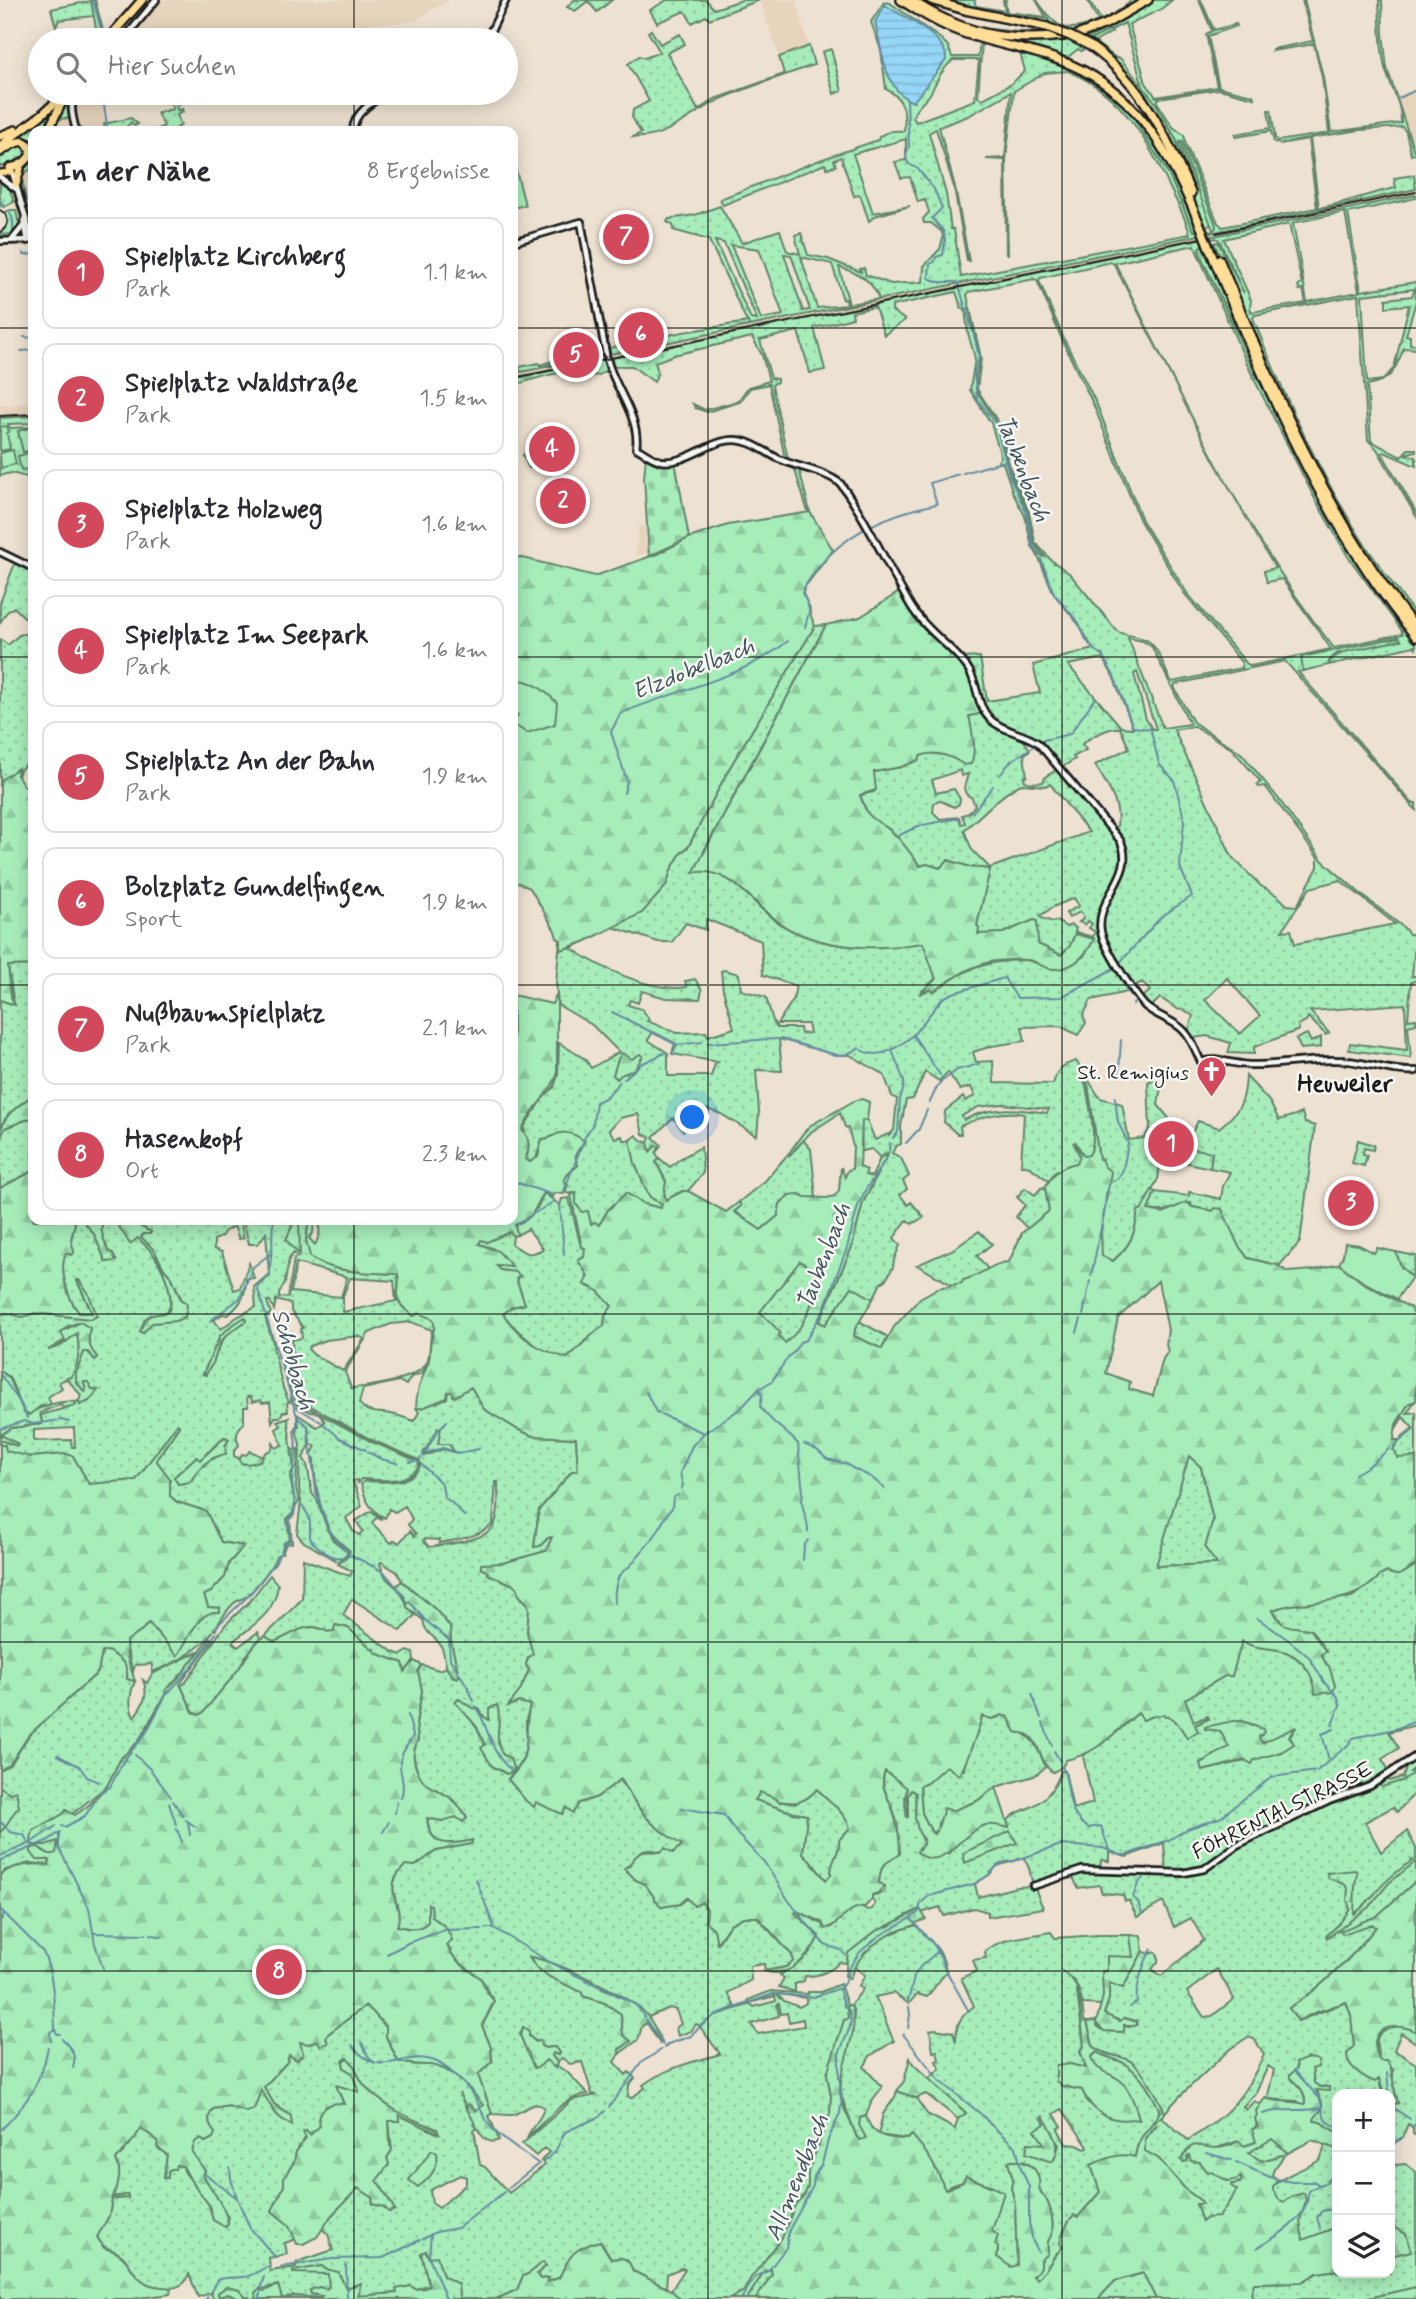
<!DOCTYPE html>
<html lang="de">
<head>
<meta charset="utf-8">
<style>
	:root { --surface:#fff; --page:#f2f2f3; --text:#2b2b33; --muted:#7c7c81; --line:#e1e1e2; --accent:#d1495b }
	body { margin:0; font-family:Mynerve,sans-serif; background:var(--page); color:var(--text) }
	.controls { position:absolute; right:21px; bottom:21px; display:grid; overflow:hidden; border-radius:14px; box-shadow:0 4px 18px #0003 }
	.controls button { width:63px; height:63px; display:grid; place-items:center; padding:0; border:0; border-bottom:2px solid var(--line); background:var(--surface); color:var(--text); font:35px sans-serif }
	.you { position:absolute; left:693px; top:1118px; width:24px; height:24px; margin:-18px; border:5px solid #fff; border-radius:50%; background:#1a73e8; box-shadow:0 0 0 10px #1a73e833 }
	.badge { display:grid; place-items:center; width:46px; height:46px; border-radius:50%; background:var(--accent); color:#fff; font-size:23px; font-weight:700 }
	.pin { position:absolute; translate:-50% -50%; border:4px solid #fff; box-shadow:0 2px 7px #0006 }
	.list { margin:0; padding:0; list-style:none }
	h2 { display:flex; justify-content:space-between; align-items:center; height:91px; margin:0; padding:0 28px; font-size:30px }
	h2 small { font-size:23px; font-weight:400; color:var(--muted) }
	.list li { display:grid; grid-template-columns:46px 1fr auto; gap:21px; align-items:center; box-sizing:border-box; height:112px; margin:0 14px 14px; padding:0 14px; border:2px solid var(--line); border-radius:14px }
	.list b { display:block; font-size:26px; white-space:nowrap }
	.list p { margin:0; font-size:23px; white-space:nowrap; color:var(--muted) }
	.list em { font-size:23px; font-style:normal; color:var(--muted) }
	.icon { flex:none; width:38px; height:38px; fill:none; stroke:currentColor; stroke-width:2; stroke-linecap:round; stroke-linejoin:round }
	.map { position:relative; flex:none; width:1416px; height:2299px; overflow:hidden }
	.search { position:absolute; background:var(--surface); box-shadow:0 4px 18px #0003; left:28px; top:28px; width:490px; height:77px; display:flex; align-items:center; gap:18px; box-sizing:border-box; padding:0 24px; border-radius:38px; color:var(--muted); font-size:26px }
	.panel { position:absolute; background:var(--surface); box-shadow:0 4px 18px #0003; left:28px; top:126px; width:490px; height:1099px; border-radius:14px }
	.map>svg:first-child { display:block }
</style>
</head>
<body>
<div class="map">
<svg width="1416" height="2299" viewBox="0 0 1416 2299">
	<defs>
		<pattern id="green-dots" width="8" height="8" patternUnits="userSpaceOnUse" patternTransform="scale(1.75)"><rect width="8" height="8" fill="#a7edba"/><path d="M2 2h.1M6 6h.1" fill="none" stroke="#8fcb9f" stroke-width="1.8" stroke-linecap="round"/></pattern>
		<pattern id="forest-firs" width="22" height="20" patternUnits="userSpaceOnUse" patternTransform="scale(1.75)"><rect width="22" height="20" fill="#a7edba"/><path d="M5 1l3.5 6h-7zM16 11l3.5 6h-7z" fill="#8fcb9f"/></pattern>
		<pattern id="wetland-marsh" width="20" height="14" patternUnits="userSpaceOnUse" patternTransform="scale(1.75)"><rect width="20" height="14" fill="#a7edba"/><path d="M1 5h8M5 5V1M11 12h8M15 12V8" fill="none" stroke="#8fcb9f"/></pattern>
		<pattern id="cemetery-stones" width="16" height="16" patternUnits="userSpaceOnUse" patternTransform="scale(1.75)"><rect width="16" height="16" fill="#a7edba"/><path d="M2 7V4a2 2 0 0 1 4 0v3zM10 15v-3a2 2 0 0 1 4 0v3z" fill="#8fcb9f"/></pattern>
		<pattern id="water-rules" width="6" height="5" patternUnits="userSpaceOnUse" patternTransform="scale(1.75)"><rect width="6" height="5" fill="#96d7f8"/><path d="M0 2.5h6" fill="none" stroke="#81b8d4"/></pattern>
	</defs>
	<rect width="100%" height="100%" fill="#ede2d2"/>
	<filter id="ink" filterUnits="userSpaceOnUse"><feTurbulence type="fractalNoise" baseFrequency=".0143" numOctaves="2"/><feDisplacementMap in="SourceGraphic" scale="14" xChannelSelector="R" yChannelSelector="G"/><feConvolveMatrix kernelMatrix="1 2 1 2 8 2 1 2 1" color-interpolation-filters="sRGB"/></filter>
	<g filter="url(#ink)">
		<path fill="#e6d4bc" d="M154 0H449L416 20 396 23 347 25 324 31 299 40H120Z
			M760 0H796L809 46 779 57Z
			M1416 90V154L1412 149 1398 99Z
			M75 93H101L105 121H108V124L104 125 105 131H53L57 119 72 118 69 102Z
			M19 164 20 179 26 205 23 176 33 167V243L0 245V237L11 236 18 218 11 191 6 184 0 181V166Z
			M1415 189 1416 195 960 288V284L1366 201 1367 199Z
			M956 285V288L885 303 754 329 753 325Z
			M749 326 750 330 671 347 611 358 610 354Z
			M603 355 604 359 513 379V374Z
			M33 401V416L0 418V404L11 405Z
			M639 525 648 526 649 553 635 555Z"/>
		<path fill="url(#green-dots)" stroke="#62846b" stroke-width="2" fill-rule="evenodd" d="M574 0H612L597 12 588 1 575 11 567 7Z
			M667 0H706L714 9 742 0H760L709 19 706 16 692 23 685 11 657 23 650 10Z
			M904 0H974L976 6 1005 11 1003 0H1007L1005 1 1007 12 1046 17 1036 0H1037C1056 29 1066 35 1098 21L1087 0H1089L1101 20 1113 15 1129 3 1130 0H1172L1160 10 1129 24 1146 83 1156 97 1217 87 1206 34 1212 31 1199 0H1201L1214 30 1236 24 1237 26 1208 36 1219 87 1253 95 1254 98 1219 89 1159 98 1157 102 1173 127 1184 135 1186 145 1218 223 1223 227 1317 208 1308 139 1280 144 1274 142 1271 131 1236 137 1235 134 1271 128 1268 110H1271L1275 138 1278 141 1329 133 1322 77 1314 44 1272 51V49L1313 41 1302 0H1304L1323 77 1331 132 1401 123C1402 104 1390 86 1385 68 1380 46 1380 23 1379 0H1382L1383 34 1387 68 1415 154 1411 155 1406 132 1402 127 1360 130 1310 138 1319 208C1346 203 1369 193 1396 188L1394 178 1414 175 1416 189 1259 223 749 326 709 240 673 230V225L667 222 669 219 695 215 720 206 742 243 780 230 787 251 800 254 795 235 801 233 808 255 828 259 861 272 860 269 864 268 866 275 891 284 923 282 924 266 940 249 943 238 942 232 931 223H924L923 219 929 212 925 200 918 202 910 177 901 178 895 162 906 160V139L853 154 873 213 910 206 875 216 869 221 860 195 854 196 841 157 834 160 836 166 827 168 825 164 723 205 720 199 820 160 878 140 879 137C887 131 894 130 904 131 906 112 904 98 886 89L881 50 871 22 884 2 890 3 941 39 948 46 952 57H978L980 41ZM926 1 1023 26 992 12 1048 19 1051 26 1080 38 1102 29 1103 31 1084 40 1087 42 1125 23 1143 87 1155 102 1176 139 1196 192C1187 177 1181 158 1173 142 1154 103 1129 70 1093 44L1142 105 1156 131 1137 108 1117 90 1069 60 1068 57 1078 49 1081 51 1087 47 1050 31 1019 32 981 28 946 17 923 4ZM982 42 1020 53 1025 71 1011 84 983 99 978 97ZM953 60H979L975 100 916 122 913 117C915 107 924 103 930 94 937 81 941 70 953 60ZM1068 71C1121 93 1147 139 1170 188 1177 203 1186 218 1190 234L961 277 954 229H951L946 194 929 133 936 129 954 187 967 261H969L955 187 939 127 968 116 1011 92 1005 158 986 159 1005 160 1006 254H1008L1006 160 1014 91 1045 73ZM1136 120 1158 147 1178 185 1196 225 1198 228 1212 225 1180 142H1182L1215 222 1213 231 1201 234 1192 227 1169 175ZM715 241 724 243 757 320 751 319ZM731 245 759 249 783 315 761 319ZM784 254 791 255 810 310 803 311ZM801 257 832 264 843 300 846 299 847 305 817 308ZM839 267C860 275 870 277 879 299L849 304Z
			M91 1 94 16 59 20 56 27 51 9Z
			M651 30 660 44 680 34 685 44 667 53 698 110 715 99 784 74 779 57 809 46 814 65C782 76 748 87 717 101 689 114 666 140 633 137L641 133 632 117 633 110 649 101 628 64 639 56 645 58 660 52 648 32Z
			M72 93H75L69 102 72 118 57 119 53 131H33V167L24 174 22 178 27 207 20 179 22 171 13 166H0V148Z
			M166 93H170L168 94 170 98 180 93H191L190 96 194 100 189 102 187 99 176 106 178 111 182 109 183 112 177 115 181 125C174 132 166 131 156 131V130L164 126 157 113 173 109Z
			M131 118 138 124 134 126 131 122 126 128 105 131 104 124Z
			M0 181 10 189 14 202 4 207 0 206Z
			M1416 195V198L1348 213 1361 291 1416 282V301L1406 335 1410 336V344L1416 345V349L1404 348C1394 371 1393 380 1367 385L1371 441 1401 457 1408 449H1416V451L1405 454 1416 457V466L1384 452 1382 453 1416 512V516L1377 449 1368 440 1358 295 1255 315 1253 318C1282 391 1315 465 1357 532 1375 561 1396 588 1416 616V623C1342 531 1293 424 1246 316L1262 351 1251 322 1214 243 1218 242 1244 293 1219 240 1216 238 1204 241 1199 250 1256 376 1271 403 1211 264 1205 248V245L1306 473 1334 524 1365 574 1416 641V648L1414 646 1328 665C1336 646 1382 645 1400 639L1399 637 1302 657 1303 671 1298 672 1412 803H1416V810L1285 661 1176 684 1174 687 1193 722 1242 754 1278 798 1323 861 1362 895 1403 927 1409 934H1416L1412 976H1416V981L1411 982 1408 1020 1416 1019V1024L1408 1026 1411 1058 1349 1050 1350 1043 1407 1050 1405 1004 1310 1011 1329 1033 1326 1035 1308 1017 1306 1021 1298 1025 1299 1030 1254 1047V1054L1228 1053 1231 1043 1207 1036 1193 1038 1188 1032 1193 1016 1183 1009 1179 1010 1160 998 1150 1008 1141 998 1150 991 1142 982 1134 987 1132 981 1126 974 1121 978 1127 992 1091 1000 1083 1016 1086 1023 1078 1035 1060 1026 1022 1027 1025 1041 992 1046 973 1052 976 1062 993 1061 994 1083 1053 1084C1057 1070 1061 1065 1076 1061L1100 1098 1122 1104 1129 1140 1144 1138 1150 1128 1148 1082 1162 1076 1165 1080 1160 1092 1158 1105 1171 1121 1165 1138H1167L1170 1129 1182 1132 1177 1142 1184 1148 1198 1121 1219 1128C1239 1112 1245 1103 1246 1076L1269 1101 1279 1120 1302 1113 1305 1123 1315 1126 1300 1242 1279 1266 1248 1258 1238 1245 1224 1217 1214 1211 1192 1207 1191 1203C1171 1206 1169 1214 1148 1210L1155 1192 1189 1196V1192L1221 1199 1223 1186 1230 1172 1210 1168 1212 1152 1187 1156 1188 1163 1161 1158 1158 1179 1142 1209 1138 1211C1135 1235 1131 1245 1113 1261L1101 1256V1230L1106 1200 1104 1166 1099 1159 1088 1085 1085 1081C1088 1099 1099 1140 1089 1156H1084L1075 1141 1080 1156 1077 1163 1054 1173 1049 1181 1030 1167 1021 1165 1024 1114C1002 1110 981 1117 960 1126L961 1134H957L944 1122 945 1111 963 1097 965 1101 975 1096 971 1087 960 1090 948 1072 939 1081 925 1072 913 1099 906 1100 901 1126V1144L896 1146 892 1153 901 1158 909 1176 903 1181 907 1189 900 1195 908 1205 911 1202 924 1217 912 1224 907 1220 894 1238 900 1245 894 1260 893 1267 886 1280 881 1283 873 1299 852 1287 825 1325 819 1322 852 1247 863 1202 871 1188 884 1155 880 1158 872 1149 862 1151 861 1122 862 1120H867L875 1140 888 1134 889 1136 894 1130 897 1099 892 1096 884 1075 850 1055H836L779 1039 782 1071 756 1070 759 1112 757 1136 721 1114 707 1109 703 1122 683 1131 673 1118 653 1137 661 1145 659 1148 656 1146 650 1152 648 1143 650 1137 643 1134 638 1114 620 1118 609 1130 615 1138 622 1136 623 1140H630L635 1163 650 1197 662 1204 661 1208 644 1204 626 1193 608 1210 599 1225H591L576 1204V1192L569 1194 565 1192 567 1185 564 1180 568 1174 578 1165C572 1152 577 1152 584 1141L575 1135 542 1139 536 1159 530 1162 525 1160 528 1153 524 1127 542 1099 554 1087 558 1075 559 1043 585 1059 591 1068 619 1052 592 1025 558 1005 556 982 560 940 561 949 584 942 642 912 666 886 671 870 681 853 688 847 730 767 815 626 826 625 704 851 698 871C734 870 751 904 777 922 819 950 875 951 923 942L936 978 919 994 931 989 933 992C960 973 975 964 1008 961 1021 960 1029 958 1040 965L1083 957 1094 940 1075 934 1070 946 1061 955 1037 944V921L1034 920 1003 933 978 935 979 928 977 925 990 869 970 867 948 860 940 868 927 864 920 866 891 830 870 819 860 795 874 792V772L901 767 919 760 920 756 928 753 951 756 974 745 969 716 983 713 971 677 960 661 923 628 901 591 904 589 927 626 961 658 980 657 987 701 1040 693 1033 665 1093 649 1080 626 1054 594 1037 554 1044 556 1034 543 1028 512 1008 469 999 426 976 390V375L980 360 970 309H964L961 307 956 292 892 306V311L905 320 884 335 875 307 852 312 853 318 814 328 825 370 810 373 798 331 760 340 771 378 777 379V382L772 385 788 459 827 473 841 482 865 528C845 493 842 478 799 469L810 512H808L794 467C765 454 745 435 712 448L711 445C753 428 752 452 785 458L769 384 750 388 740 402 707 412 695 408 693 404 705 410 738 401 748 387 769 381 762 355 752 337 674 355 655 362 658 372 654 382 632 366H613L611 358ZM1345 212 1359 292 1307 302 1293 223ZM1289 224 1302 284 1298 286 1299 290 1303 289 1306 303 1252 312 1250 308 1251 300 1224 239ZM1194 245 1253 377 1315 499 1347 555 1402 631V634L1334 648C1242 532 1181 394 1115 263ZM1111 262 1114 264 1212 457 1275 568 1264 571 1267 582 1282 579 1331 649 1251 666 1247 664 1187 593 1142 520 1097 405 1064 339 1039 281 1040 278ZM1034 279 1037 280 1063 342 1094 406 1140 521 1184 593 1242 663 1241 668 1172 682C1163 669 1160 645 1144 639 1135 635 1125 636 1117 631L1070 574 1051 560 1035 542 1029 512 1010 468 1001 427 977 389 981 358 967 295 969 292ZM1415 289 1412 296 1386 299V307L1409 305 1394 368 1383 380 1367 382 1362 295ZM1128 638 1143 641 1152 647 1190 724 1163 728ZM1103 658 1113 676 1133 728 1121 727 1068 665ZM1137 672 1156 729H1152L1146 719 1134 674ZM1194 726 1232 749 1261 782 1257 784 1258 787 1265 786 1318 858V867L1297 906 1287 905 1278 896 1261 886 1232 857 1174 730ZM1114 728H1120L1129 748 1095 765C1107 785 1123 806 1116 830L1061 768 1075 759 1073 757 1086 750 1082 744C1092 736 1101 731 1114 728ZM1021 736 1038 744 1058 769 1045 777 1043 782 1031 783 1025 781 1024 777 1027 776 1024 755 1030 750ZM960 770 961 776 968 774 964 788 966 794 972 798 975 805 969 813 962 815 965 823 961 824 959 817 940 819 933 812 934 803 939 800 954 807 959 804 960 799 954 789 936 793 932 780ZM1022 784 1045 786 1050 784 1089 832 990 868 972 850 964 830C980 817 1005 790 1022 784ZM1340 880 1395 924 1295 944 1291 930 1282 931 1310 888ZM1074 898 1079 906 1066 913 1069 918 1080 912 1084 918 1079 922 1085 925 1088 921 1092 924 1089 928 1095 932 1093 937 1075 932 1076 928 1071 925 1066 927 1057 921 1053 922 1041 918 1040 916 1053 907ZM706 919 761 941 763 975 796 986 793 1000 777 1024H808L810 1033 801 1034 800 1028H777L773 1021 766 997 741 990 739 974 724 970 721 971 723 990 734 1028 708 1036 706 1032 677 1033 647 1021 649 1019 642 1009 628 1005 630 1000 638 1003 642 991 666 998 700 999 702 990 695 979 685 981 687 987C653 993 598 967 571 948L613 927 658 942H672L686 923 706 930ZM1227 978 1260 1016 1240 1034 1205 1000ZM653 1032 675 1043 672 1054 718 1062 715 1064 711 1076H668V1053L648 1040ZM1002 1104 1049 1109 1047 1113C1018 1109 991 1105 964 1120L962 1116 978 1107Z
			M11 210H16L20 230 12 236 11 234 0 235 8 224 5 212Z
			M600 346 601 351 540 367 539 365Z
			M33 416V423L8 424 10 428 33 427V478C18 477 15 470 0 476V418Z
			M559 445 566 448 564 468 539 466 529 468 523 455 544 446Z
			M16 560 33 570V626L14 607 6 613 0 623V603Z
			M33 628V634L28 638 30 645H33V757L20 770 18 777 19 770 1 780 0 785V639L8 645 19 635 28 633V629Z
			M33 965V1095L8 1115 0 1127V1000L14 1004 8 966Z
			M1307 1034 1311 1042 1321 1037V1047L1301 1049 1296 1039Z
			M33 1117V1171L0 1188V1139L5 1128Z
			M803 1140 811 1149 816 1197 780 1204 778 1216 761 1230 734 1211 741 1206 739 1202 765 1181 788 1154 796 1149Z
			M1358 1140 1374 1145 1373 1150 1364 1148 1363 1154 1367 1155 1364 1166 1352 1163Z
			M701 1147 703 1173 688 1191H682L666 1200 664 1192 666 1181 656 1162 659 1158 670 1167 681 1158Z
			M1045 1187 1049 1211 1028 1229 1016 1217 1025 1205 1017 1197 1025 1188 1035 1195 1041 1188Z
			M544 1193 560 1205 562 1199 569 1198 581 1247 585 1248C584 1261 588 1273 587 1286L597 1290 612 1306 605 1316 604 1326C591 1333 580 1348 567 1358L558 1357 548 1351H544C527 1340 515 1330 503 1314L512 1307 525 1304 516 1278 520 1276 500 1270 495 1265H510L492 1248 479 1244 480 1240 510 1231 513 1236 512 1244C525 1253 528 1257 543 1249L528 1229 517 1235 515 1225 537 1208Z
			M73 1220H88L86 1223 94 1234 106 1262 116 1260 112 1253 108 1251C105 1241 97 1228 105 1220H115L130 1243 137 1237C141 1242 146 1245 150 1250 161 1263 177 1297 167 1312 150 1317 147 1310 140 1332H143L151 1323 175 1321 185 1317 187 1304 182 1300 172 1278 164 1269 154 1250 141 1237 143 1234H150L151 1232 141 1227 137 1222 139 1220H240L244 1238 239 1239 234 1226 224 1232 221 1237 214 1240V1249L222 1252 234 1290 240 1288 249 1263 254 1278 246 1279C246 1296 241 1304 228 1315L223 1314 214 1320 221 1329 237 1317 256 1307 254 1287 269 1274 266 1233 258 1244H249L243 1220H290L289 1223 293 1224 286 1240 299 1254V1220H309L306 1240 311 1258C334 1274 370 1272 398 1274 401 1295 388 1298 413 1316L419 1313 433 1319 436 1328 431 1339 428 1363 422 1373 411 1377 406 1385 399 1381 363 1389 359 1403C369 1416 378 1411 391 1414 399 1415 407 1419 414 1421L419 1412 416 1408H422L447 1398V1392H452L454 1397 471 1387 484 1409 517 1429 533 1436 576 1438 578 1471H572L539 1510 534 1546H540L548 1538 553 1536 546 1551 503 1563 481 1565V1568L488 1572V1574L517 1586 519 1595 527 1603 529 1609 527 1632 533 1654 528 1658 526 1665 529 1670 520 1691 510 1704 519 1702 531 1705 526 1719V1730L529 1737 523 1758 508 1779 526 1801 534 1806 536 1802 562 1814 566 1808 573 1812 579 1803 597 1797 620 1779C639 1811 649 1826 683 1844L673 1853 665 1848 661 1852C657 1851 653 1849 649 1850 637 1850 633 1863 625 1868L636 1880 645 1884 661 1907 680 1904 688 1898 694 1906 702 1902 707 1909 706 1922 714 1929 718 1943 730 1924 743 1917H757L792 1955 794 1961 786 1967 765 1971 764 1964 750 1966 751 1980 728 1993 735 2007 716 2015 751 2004 754 2007 776 2001 775 1996 749 2003 748 2000 771 1991 808 1994V1992H821L840 1984 847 2005 848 2019 844 2021 827 2074 831 2096 830 2114 826 2128 808 2172V2186L805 2194 795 2205 782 2238 751 2278 744 2291 730 2299H680L671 2290 685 2269 681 2268 667 2274 666 2288 633 2271C628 2258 625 2257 611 2259L600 2241C574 2249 571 2253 559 2278L546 2282 547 2278 540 2279 537 2274 546 2266 543 2263C534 2268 535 2272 523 2276L517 2290 496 2299H459L458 2284 443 2276 437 2257 428 2258 426 2251 421 2254 430 2285 415 2289 411 2286 397 2289V2293L358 2296 360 2284 346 2288 338 2272 325 2269 322 2266 293 2271 328 2274 329 2286 326 2289 319 2287 310 2290 311 2294 323 2296 319 2298 294 2296 282 2299 278 2285 258 2290 255 2293 257 2299H250L249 2297 246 2298 239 2290 226 2287 218 2293 219 2297 228 2294 240 2299H213L211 2293 198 2297 189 2274C187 2277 186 2280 184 2283 171 2293 148 2287 138 2277 131 2270 129 2261 121 2255 110 2246 104 2252 97 2236L109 2216 112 2199 128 2198 127 2195 111 2197C118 2187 123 2172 115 2161L135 2138 141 2128 158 2141 157 2147 167 2155 164 2178H168V2172L171 2169H175V2165L183 2166 184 2171 209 2205 213 2220 226 2227 228 2223V2218L203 2175 205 2171 192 2152 194 2142 200 2138 205 2142 213 2138 214 2133C208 2125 207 2117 213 2109L228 2106 247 2112 254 2109 261 2090C273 2107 272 2115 291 2125V2116L274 2104 264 2087 287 2062 289 2055 297 2060 303 2054 300 2042 303 2041 309 2044 317 2040 321 2045 328 2043 326 2038 328 2034 365 2006 372 2011 386 2027V2037L398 2061C410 2066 419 2064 431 2065 452 2068 471 2090 484 2105L476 2112 469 2105 466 2108 459 2093C464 2105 474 2116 476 2129L474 2130 480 2165 485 2167 509 2193 545 2165 541 2161 549 2152 544 2148 536 2156 522 2144 572 2100 597 2095 592 2094 582 2062 570 2064 562 2058 557 2062 552 2056 553 2053 558 2055 559 2053 555 2047 545 2048 541 2046 540 2041 537 2042 529 2036V2031L523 2027 520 2035 534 2067 540 2066 546 2059 555 2068 557 2066 567 2072 588 2094C564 2096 546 2122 528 2136 532 2125 543 2118 544 2107 531 2099 524 2113 511 2115 505 2115 498 2114 492 2114L478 2075 492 2061 491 2047 482 2026 492 2007 493 1998C486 1992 486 1983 480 1978 466 1965 455 1964 447 1944L452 1940C445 1923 444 1926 432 1917L431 1905H428V1922C419 1931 409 1929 396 1926 405 1910 388 1895 395 1879 397 1874 402 1869 406 1864L415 1866 436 1851 471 1844 472 1841C447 1844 431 1849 427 1818L442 1821 456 1817 463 1822 467 1817C460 1805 452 1797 438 1791 434 1788 427 1786 424 1782 415 1770 410 1753 418 1740L416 1723 422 1691 418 1671 422 1665 439 1670 446 1667 453 1677 459 1676 451 1642 450 1627 436 1610 402 1581 397 1572 381 1562 380 1564C382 1568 384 1576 387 1579 397 1589 404 1591 407 1607L415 1615 401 1631 352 1599 343 1615 393 1652 401 1655 408 1651 413 1653 414 1661 405 1672 403 1663 378 1654 348 1628 336 1625 334 1631 328 1632C306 1619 294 1635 274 1642L265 1636 302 1599 303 1559 350 1576 352 1571 338 1564 345 1559 350 1551C344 1546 338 1541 333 1535 321 1519 314 1480 314 1459L311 1455 316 1446 310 1444 308 1425 309 1447 303 1458 307 1464 312 1493 317 1500 328 1531 333 1540 348 1552 339 1562 304 1542 297 1534 301 1501 299 1488 300 1444 295 1427 299 1426 297 1414 317 1427 325 1422 319 1413 311 1412 291 1402V1398L372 1442 418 1461 419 1467C402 1486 383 1479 361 1479L358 1483 357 1480 353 1481 362 1506 346 1518 353 1531 359 1535 363 1531 356 1521 371 1511 382 1519 376 1518 372 1523 391 1543 395 1540 399 1543 410 1531 414 1536 416 1534 408 1525 412 1519 405 1506 395 1512 389 1509 385 1518C370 1511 365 1499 361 1484L365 1481C384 1482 412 1486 421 1464L419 1460 372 1440 293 1396 281 1363 293 1360 292 1340 302 1338 301 1329 303 1328 291 1311V1304L276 1300 274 1310 270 1301H267L271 1314 265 1317 274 1346 273 1347 283 1388 289 1402 287 1403 288 1412H283L280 1417H275L272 1422 270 1402 262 1403 261 1400 252 1402 251 1397H247L248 1407H244V1423C237 1429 235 1437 239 1445L234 1451V1456L240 1459 243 1464 260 1461 265 1453 272 1449 273 1443 276 1448 282 1445 276 1429 281 1426 277 1421 289 1417 288 1422 294 1469 290 1476 295 1503 293 1513 287 1519 290 1539 284 1543 281 1553 276 1556C273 1566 256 1589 247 1596 242 1599 237 1600 233 1604 224 1613 218 1625 211 1634 197 1652 173 1664 152 1672V1664L135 1665 133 1672 125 1641 139 1633 149 1623 177 1655C188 1641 196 1610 220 1611V1608L208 1607 204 1595 211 1592 225 1577 229 1563 244 1546 221 1542 206 1511 177 1502 170 1496V1479L156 1460 179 1426 177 1424 136 1480 89 1484 73 1456 66 1454 31 1457 5 1452V1445H0V1440L17 1446 18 1444 0 1436 11 1428 42 1424 41 1415 76 1405 75 1402 79 1401 81 1404 89 1401 98 1390 92 1389 87 1382H84L87 1391 85 1392 76 1382V1373L84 1352H88L95 1359 97 1357C89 1348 87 1340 90 1328L80 1322 68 1326 61 1332 65 1340 48 1350 62 1345 77 1333C80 1351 80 1361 71 1377L59 1382 62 1388 48 1397 51 1405 41 1406 29 1415 24 1413 9 1377 0 1371V1315L6 1313 23 1317 35 1313 91 1319 97 1316 89 1295 79 1280 77 1281 92 1313H79C68 1299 58 1270 66 1253L71 1255 74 1253 71 1239 75 1223ZM294 1253 298 1257 294 1258 288 1297 279 1298V1293L285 1283 289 1259ZM296 1263 347 1277 341 1297 291 1292ZM350 1278 394 1281 396 1301 343 1312V1296ZM245 1318 246 1321C224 1334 223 1337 214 1360 212 1365 208 1369 206 1375L203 1374 220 1336 231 1326ZM411 1322 432 1330C429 1340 431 1353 427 1362 419 1380 368 1387 351 1388L345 1372 369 1333 391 1324ZM359 1336 364 1339 343 1371 314 1355 308 1349 310 1346 326 1340ZM74 1428 75 1447H72L71 1440 34 1441V1430ZM438 1428H440L438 1444H448L454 1451 443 1449 424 1456 423 1453 433 1440ZM224 1437 229 1439 225 1446V1454C208 1458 200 1468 190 1482L178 1484 174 1477 196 1457 200 1460ZM496 1482H498C498 1495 500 1516 493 1527 483 1542 446 1544 429 1547L423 1540 425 1539 439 1540V1543C459 1539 477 1538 493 1524ZM459 1699 472 1708 479 1709 485 1718 490 1720 489 1709 497 1705C503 1724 491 1736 503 1755L510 1758 513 1771 506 1774 492 1766 482 1748 485 1745 477 1727 456 1702ZM529 1957C553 1959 633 1998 648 2017L670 2008 676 2010 681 2024 676 2028 678 2036 691 2031 696 2024 700 2026 708 2020 700 2027 720 2054C693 2062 665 2068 643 2085L645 2088 631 2098 628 2096 629 2085 635 2078 629 2072 626 2075 614 2062 619 2054V2050L631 2041 623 2034 621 2014 605 2003 583 1996 582 1992C564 1983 539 1976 529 1957ZM779 1994 806 1998V2003L799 2007 784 2001 777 1995ZM779 2004 781 2014 787 2013 789 2022 803 2019 804 2026 758 2034 751 2024 779 2016 777 2005ZM347 2058C356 2064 356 2073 361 2082 377 2108 410 2118 437 2129L438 2132 398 2115 399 2121H389L392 2150 387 2158 389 2164 377 2180 395 2210 389 2212 384 2207 373 2204 372 2197 358 2188 331 2216 322 2229 328 2234 333 2250 297 2262 296 2267 270 2271 269 2258 287 2254 285 2243 296 2239 289 2225 272 2211 284 2186V2178L294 2162 296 2152 306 2137 304 2132 306 2131 309 2135 321 2126 318 2120C321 2107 331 2101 344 2105L337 2086 359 2092 352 2073 344 2068 343 2061ZM432 2151 437 2153C439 2167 429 2179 418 2186L410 2179ZM460 2175 466 2177V2183L464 2186 439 2208 432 2203 430 2191 432 2189Z
			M979 1231 992 1244 977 1256 988 1269 963 1283 952 1285 917 1265 954 1249Z
			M1396 1252 1416 1256 1412 1277 1401 1267Z
			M800 1260 815 1271C817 1298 807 1325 785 1344L760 1312Z
			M859 1321 888 1337 882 1349 854 1336 855 1329Z
			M1414 1402 1407 1413 1416 1412V1457L1398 1459 1393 1450 1403 1436 1413 1428 1403 1417 1396 1428V1424L1409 1403Z
			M1189 1455 1201 1467 1213 1520 1205 1548 1218 1564 1155 1566Z
			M1416 1565V1725L1389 1732 1399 1748 1382 1759 1391 1774 1378 1784 1401 1781 1416 1767V1792L1397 1812 1393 1807 1365 1822 1381 1852 1407 1831 1416 1848V1881L1377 1916 1363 1922 1376 1927C1351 1958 1323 1987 1289 2008L1298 2021 1346 2002 1351 2015 1354 2047 1347 2054 1357 2071 1370 2080 1379 2079 1381 2089 1387 2094H1337V2132L1320 2122 1313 2121 1314 2116 1318 2114V2093L1316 2089 1326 2086 1320 2087 1314 2083 1312 2069 1315 2059 1306 2058 1290 2078C1299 2086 1305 2090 1305 2104L1303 2105 1297 2101 1267 2099 1274 2070 1268 2066 1256 2093 1243 2106 1246 2110 1254 2101 1261 2105C1253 2115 1258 2129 1256 2142L1244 2146 1239 2141 1217 2148 1191 2147 1183 2156V2162L1187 2161 1189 2155 1194 2162 1200 2161 1207 2171 1214 2172 1227 2181 1241 2177 1242 2181 1232 2186 1238 2189 1219 2217 1202 2223 1196 2204 1201 2201 1186 2190 1159 2159 1145 2151V2138L1156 2126 1154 2122 1163 2107 1134 2063C1120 2054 1107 2057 1093 2046L1087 2022 1096 2021 1097 2026 1104 2031 1123 2032V2025L1129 2026 1136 2021 1124 2018 1120 2021 1104 2015 1109 1999 1108 1982 1123 1988 1143 1951 1149 1954 1155 1952 1158 1955V1962L1152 1969 1161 1976 1204 1940 1191 1918 1174 1927 1163 1902 1137 1917 1129 1901H1125L1123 1895 1102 1893 1099 1885 1078 1888 1071 1873 1034 1886 1043 1908 988 1917V1912L974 1908 944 1916 940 1907 921 1913 919 1909 872 1934 849 1953 846 1963 839 1962C833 1971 816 1977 805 1976L804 1981 795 1984V1992L779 1987 784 1978 780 1975 782 1974 803 1960 819 1937 794 1913 798 1911 830 1928 855 1907 861 1906 867 1910 872 1909 875 1904 872 1899V1895L880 1894 885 1890V1886L879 1883C880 1868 883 1862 897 1856 900 1841 899 1827 894 1812 889 1797 879 1787 885 1770L908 1788 905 1796 908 1818V1795L911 1790 916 1792C915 1804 915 1816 918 1828 920 1834 923 1837 923 1844L919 1848 948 1854C959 1841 973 1825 991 1824 997 1824 1002 1827 1009 1827L1008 1820C1015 1812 1023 1811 1033 1806 1047 1798 1056 1787 1061 1771H1065L1073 1809 1093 1803 1083 1756 1117 1732 1138 1713 1143 1720C1167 1709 1175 1716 1187 1738L1198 1732 1195 1725 1209 1719 1208 1717 1194 1722 1185 1699 1225 1676 1242 1641C1254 1648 1265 1648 1279 1650 1295 1652 1308 1668 1315 1682L1335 1686 1329 1667 1326 1664 1321 1654 1326 1651 1311 1630 1284 1626 1273 1610 1290 1604 1352 1597 1381 1575 1387 1572C1403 1579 1402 1572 1416 1565ZM1233 1721H1242L1258 1726 1262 1735 1259 1737 1262 1743 1295 1729 1281 1752C1255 1760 1229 1764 1203 1771L1200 1763 1229 1747 1223 1735 1216 1729ZM1164 1843 1166 1872 1100 1870 1101 1860 1109 1861V1852L1126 1857ZM1024 1858 1029 1868 1033 1886 1017 1887 978 1897 975 1884 989 1875 997 1866ZM1217 1969 1234 1999 1212 2016 1204 2017 1187 1992ZM1248 2037 1254 2039 1264 2054C1246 2096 1227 2117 1188 2140L1161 2117 1178 2098 1230 2049Z
			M270 1575 278 1585C275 1614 253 1625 232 1642L238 1647 258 1632 260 1639 245 1657 239 1669 204 1712 199 1715 193 1712 181 1686 186 1682 225 1625 248 1603Z
			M102 1651H108C121 1659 129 1663 127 1679L135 1681C130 1692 128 1706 134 1717 144 1704 149 1694 143 1680L147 1683 152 1674 199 1651 159 1705 138 1742 121 1758 107 1786 72 1814 66 1810 63 1814 33 1832 58 1840 57 1853C49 1857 44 1851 38 1847L41 1860 50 1859 49 1865 30 1863 6 1870 0 1875V1832C12 1822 10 1807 10 1793L0 1787V1770L11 1764 29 1735 98 1672Z
			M982 1715 997 1718 1002 1715C1009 1717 1011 1719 1012 1727 1036 1739 1035 1744 1046 1767L1034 1776 996 1787 977 1801 952 1811 948 1810 938 1823 937 1831 932 1833 922 1813 920 1786 927 1783 946 1765 964 1770C966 1750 979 1735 982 1715Z
			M817 1789C828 1800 845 1812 850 1828L839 1840C841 1853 830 1862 831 1875L826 1880 803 1853 807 1815 794 1813 755 1800 760 1791 777 1799 778 1801 795 1804Z
			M916 1925C930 1942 943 1948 946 1972L927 1997 917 1994 909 2004 893 1993 875 1997C883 2011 886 2026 894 2041L870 2056 864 2067 882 2087 871 2102 866 2116 860 2118 867 2138 860 2141 856 2135 840 2092 843 2064 854 2013 851 2005 863 1989 859 1986 865 1975 854 1967C865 1943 893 1931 916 1925Z
			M1051 1932 1055 1938 1098 1935H1130L1134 1957 1102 1973 1104 1990 1102 2005 1083 2004 1076 1984 1084 2047 1080 2051 1081 2055 1084 2057 1086 2069 1070 2064 1062 2086 1083 2090 1087 2102 1116 2119H1139L1115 2077C1104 2074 1094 2069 1091 2058L1097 2052C1107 2059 1118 2058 1127 2065 1141 2075 1154 2096 1160 2111 1151 2129 1138 2134 1135 2157 1119 2153 1106 2159 1091 2165L1100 2192 1078 2217 1071 2218 1064 2247 1055 2255 1043 2275 1037 2279 1033 2276 1039 2269 1048 2241C1056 2231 1052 2210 1046 2199 1044 2196 1041 2193 1040 2190 1036 2179 1039 2168 1025 2162 1020 2160 1013 2162 1008 2162L1013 2179 1011 2188 1015 2202 1017 2265 1011 2268 997 2257 998 2250 995 2245 997 2238 992 2231 993 2186 966 2177 963 2182 950 2186 945 2191C939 2173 925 2148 911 2136L908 2139 878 2135 883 2114 895 2097 897 2091 916 2098 927 2114 955 2129 958 2119 966 2113 928 2079 940 2069 936 2061 939 2060 937 2051 933 2052 930 2030 935 2029 953 2032 956 2042C956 2023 960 2017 974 2006L961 1978 977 1971 973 1960 986 1958 985 1952C1000 1937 1031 1936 1051 1932ZM1062 2109 1088 2147V2148L1085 2149 1077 2145 1066 2144 1058 2129 1062 2126 1054 2114ZM1043 2116 1059 2145 1055 2158 1028 2143 1044 2145 1045 2124Z
			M1398 2026 1409 2028 1416 2032V2043L1401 2033 1394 2050 1416 2064V2136L1413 2134V2127L1408 2124 1402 2138 1390 2146V2100L1392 2105 1398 2103 1393 2084V2069L1380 2061C1374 2040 1374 2030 1398 2026Z
			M1272 2138 1288 2153 1284 2156 1281 2155 1262 2161 1248 2153Z
			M1326 2144 1337 2149V2227L1302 2241 1300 2221 1306 2200 1293 2196 1285 2202 1279 2201 1273 2190V2186C1285 2174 1305 2169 1320 2160Z
			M1390 2152 1395 2165 1406 2164 1416 2172V2287L1364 2299H1253L1251 2293 1254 2283 1302 2282 1317 2273 1337 2270V2273H1390V2256L1410 2251 1406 2234 1396 2229 1390 2221Z
			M771 2269 772 2274 756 2299H747L764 2271Z
			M1144 2273 1156 2299H1098L1115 2281Z"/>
		<path fill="url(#forest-firs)" stroke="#62846b" stroke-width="2" fill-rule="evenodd" d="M91 0H95L104 34 99 40H98Z
			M1110 30 1112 32 1095 42 1116 58H1120L1155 102 1176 140 1195 192C1174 142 1140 64 1087 42Z
			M831 49 842 91 834 94 822 52Z
			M1138 118 1158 147 1199 231H1194L1192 227 1169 175 1135 120Z
			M1182 141 1215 222 1216 228 1213 230 1180 142Z
			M1204 243 1211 264 1271 403H1270L1200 254 1199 248Z
			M969 308 980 360 976 375V390L999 426 1008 469 1028 512 1034 543 1044 557 1037 554 1032 546 1025 516 1013 493 1003 463H999L998 461 1001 457 991 423 970 390 975 358 968 333 965 310Z
			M748 322 749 326 610 354 609 348 683 332Z
			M601 351 603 355 521 372 519 367 539 363 540 367Z
			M604 359 606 369C598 382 583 372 570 372 551 372 531 381 513 385V379Z
			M810 512 833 550 804 588 803 594C810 606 809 614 815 626L730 767 688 847 681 853 671 870 666 886 642 913 584 942 561 950V940L557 938 555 931 530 888 519 883 513 884V558L519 557 595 576 657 554 689 538 728 525Z
			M901 591 923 628 968 670 978 703 984 713 969 716C972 732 977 749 971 764L964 765C950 755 936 750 920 756L919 760 901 767 874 772 876 790 860 795C870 827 876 815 895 835 905 844 912 856 920 866L927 864 940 868 948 860 970 867 990 869 977 925 979 928 978 934 1003 933 1034 920 1037 921 1038 944 1061 955 1070 946 1075 934 1094 939C1086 957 1069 973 1048 968 1042 967 1038 963 1033 961 1025 958 999 960 990 962 968 967 951 979 933 992L930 989 919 994 936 979 923 943C880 950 832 950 791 930 760 915 732 863 693 873L826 625 860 617Z
			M1399 637 1401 640 1339 653 1330 659 1328 665 1303 671 1301 657Z
			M18 768 17 775 25 787 33 786V965L8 966 11 997 15 1005 0 1000V785L1 780Z
			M557 993V1075C550 1095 530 1109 522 1130 531 1139 530 1149 525 1159L530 1162 538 1157 542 1139 546 1140C562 1129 569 1131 585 1141 578 1151 572 1154 578 1165L568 1174 564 1180 568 1185 564 1194 554 1193 553 1198 544 1193C534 1207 535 1219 515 1225L517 1235 513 1236 510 1232 487 1242 481 1240 479 1244 498 1251 512 1266 496 1265 500 1270 516 1272 520 1276 516 1279 525 1304 512 1307 503 1314C522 1341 538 1349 567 1358 580 1348 591 1333 604 1326L605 1316 612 1306 597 1290 584 1284 588 1276 578 1260 584 1257 585 1248 582 1247 571 1196 576 1192V1204L582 1212 588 1211 591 1224 595 1222 599 1225 608 1210 626 1193 644 1204 661 1208 662 1204 650 1197 643 1183 635 1163 630 1140 636 1135 641 1140 648 1143 650 1152 656 1145 659 1148 656 1153 659 1158 656 1162 666 1182 664 1192 666 1200 683 1191H688L726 1212 739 1202 741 1206 734 1212 761 1230 778 1216 780 1204 789 1195 799 1194 805 1197 826 1198 835 1196 839 1190 841 1167 845 1177 848 1170 852 1169 853 1146 848 1128 845 1127 840 1113 811 1132 789 1156V1153L804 1132 811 1125 856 1100 862 1099 869 1102 867 1120H862L860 1167 867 1170 865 1175 872 1177 880 1158 888 1153 863 1202 852 1247 819 1322 825 1325 852 1287 873 1299 855 1329 854 1336 882 1349 894 1327 920 1298 938 1288 962 1283 963 1280C979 1277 993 1262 1009 1262L1022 1233 1049 1211 1045 1187C1054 1173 1060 1166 1077 1163L1080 1156 1073 1142 1084 1156 1089 1155C1099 1141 1088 1088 1081 1072L1088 1085 1099 1159H1101L1104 1166 1111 1172 1101 1230 1102 1256 1113 1261C1131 1245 1135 1235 1138 1211L1142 1209 1152 1190 1155 1192 1148 1210 1163 1213 1187 1202 1192 1207 1213 1211 1215 1208 1222 1209 1238 1245 1248 1258 1277 1265 1288 1272 1314 1270 1339 1264 1363 1283 1411 1308 1416 1318V1401L1409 1403 1396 1424 1394 1440H1399L1393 1450 1398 1458 1416 1457V1565C1402 1572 1403 1579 1387 1572L1381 1575C1356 1601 1333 1600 1300 1604 1290 1605 1282 1606 1273 1610 1284 1632 1290 1624 1311 1630L1326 1652 1321 1654 1326 1664 1329 1666 1335 1686 1333 1692 1315 1694C1315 1674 1300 1654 1279 1650 1265 1647 1254 1649 1242 1641L1232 1676H1225L1185 1699 1194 1722 1208 1716 1209 1718 1195 1725 1198 1731 1187 1738C1175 1716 1167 1709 1143 1720L1138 1713C1113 1733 1099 1753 1066 1760L1062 1767 1053 1772C1039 1765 1041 1740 1026 1734 1023 1733 1019 1733 1016 1732L1008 1717 1002 1715 992 1719 982 1716C980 1726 964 1770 959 1775L946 1766 927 1783 920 1786 922 1813 932 1833 934 1834 937 1831 944 1808 952 1811 977 1801 996 1787 1009 1827C999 1827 993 1822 982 1826 961 1834 941 1874 917 1852L923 1844 924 1839 919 1833 915 1818 916 1793 911 1790 908 1795 907 1818 905 1804 907 1788 885 1771C878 1787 890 1798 894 1814 898 1827 900 1840 900 1854 885 1864 880 1863 879 1883L884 1886 878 1893 872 1895V1899L865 1907C848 1905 840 1925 825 1929L822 1922 797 1911 795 1913 819 1936C810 1957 787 1980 765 1971L786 1967 794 1961 792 1955 758 1917H743L730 1924 717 1943 714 1929 706 1922 707 1909 702 1902 694 1906 687 1898 680 1904 661 1907 645 1884 636 1880 624 1868 629 1866C638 1849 645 1851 661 1852L665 1848 673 1853 682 1845C650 1826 639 1811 621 1779L597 1797 579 1803 573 1813 566 1808 562 1814 536 1802 534 1807 526 1801 508 1779C535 1758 522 1732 530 1705L519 1702 508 1706 520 1691 529 1670 526 1665 528 1658 533 1654 527 1632 529 1609 527 1603 519 1595 516 1586 488 1574V1572L481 1568V1564L503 1563 546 1551 552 1537 548 1538 540 1546 534 1547 539 1510 572 1471H578L576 1438 533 1436 517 1429 484 1409 471 1387 454 1397 452 1392H448L447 1398 422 1408H416C416 1391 422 1378 428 1363 431 1357 429 1348 431 1341 433 1331 436 1329 433 1319L419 1313 414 1316C388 1298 402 1295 398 1274 370 1272 334 1274 310 1257L306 1240 309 1220H314L313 1233 309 1238 315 1245 319 1236 320 1220H513V995L552 1004ZM800 1261 815 1271C817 1298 807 1326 785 1343L779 1336 780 1332 760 1312ZM1158 1281 1168 1330 1166 1345 1168 1351 1163 1359 1153 1396 1129 1389 1130 1382 1106 1373 1118 1318ZM1189 1456 1201 1467 1213 1520 1205 1548 1217 1564 1156 1566ZM817 1789C828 1800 845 1812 850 1828L839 1840C841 1853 830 1861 831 1875L826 1880 803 1853 807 1815 794 1813 755 1800 760 1792 777 1799 778 1801C796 1804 805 1803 817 1789Z
			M622 1053 632 1059 640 1054 643 1056 635 1069 621 1075 617 1079 613 1075 618 1059Z
			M33 1095V1117L5 1128 0 1139C0 1116 16 1108 33 1095Z
			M33 1171V1220H73L75 1223 71 1239 74 1253 71 1255 66 1253C58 1270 68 1299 79 1313H92L77 1280H79L89 1295 97 1316 91 1319 35 1313 23 1317 6 1313 0 1315V1188Z
			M88 1220H105C97 1228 105 1241 108 1251L112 1253 116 1261 106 1262 94 1234 85 1223Z
			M115 1220H129L131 1222 139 1220 137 1222 141 1227 151 1232 150 1234H143L141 1237 154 1250 164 1269 172 1278 181 1300 187 1304 185 1317 175 1321 152 1323 143 1333 140 1332C147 1311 149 1317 168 1312 177 1297 161 1263 150 1250 146 1245 141 1242 138 1238L130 1244Z
			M290 1220H299L300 1255 286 1240 293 1224 289 1223Z
			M245 1317 246 1321 228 1334 220 1342 213 1363 205 1375 203 1374 220 1336 231 1326Z
			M80 1322 90 1328C87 1340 89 1348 97 1357L95 1360 88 1352H84L76 1373V1382L85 1392 86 1391 84 1382H88L92 1389 98 1390 89 1401 80 1405 79 1401 81 1395 66 1378 71 1377C80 1361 80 1351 77 1333L62 1345 48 1350 60 1345 65 1340 61 1332C68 1327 74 1327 80 1322Z
			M0 1371 9 1377 24 1413 29 1415C39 1406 63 1400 75 1402L76 1405 63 1408 61 1404 40 1413 42 1424 11 1428 1 1435 18 1444 17 1446 0 1440Z
			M177 1424 179 1426 156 1460 170 1479V1496L177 1502 206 1511 221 1542 244 1546 229 1563 225 1577 211 1592 204 1595 208 1607 220 1608V1612C197 1609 188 1642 177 1656L149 1623 139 1633 126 1641 127 1657 135 1681 127 1679C129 1664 121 1659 108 1651L102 1652 98 1672 29 1735 10 1764 0 1770V1445H5L6 1451 31 1457 66 1454 73 1456 89 1484 136 1480Z
			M225 1437 229 1439 225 1446 226 1454C208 1457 199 1468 190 1482L178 1484 174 1477 196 1457 200 1460Z
			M250 1451 263 1457C259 1463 248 1465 241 1463L239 1460 242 1454 246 1455Z
			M402 1581 436 1610 450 1627 451 1642 459 1676 457 1678C443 1671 447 1661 442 1648 437 1636 425 1636 423 1620L407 1607V1603L396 1586Z
			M335 1625 348 1628 378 1654 403 1663 405 1672 414 1661 422 1665 418 1671 422 1691 416 1723 418 1740C410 1753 414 1770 424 1782 427 1786 434 1788 439 1791 452 1797 460 1805 467 1818L463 1822 456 1817 442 1821 427 1818C429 1847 448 1846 472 1840L471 1844 436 1851 415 1866 405 1865C402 1869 397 1874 395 1879 388 1895 404 1910 397 1926 409 1929 419 1931 428 1922V1904L431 1905 432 1917C444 1925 446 1925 452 1940L447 1945C453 1961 465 1967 479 1977 484 1981 483 1987 487 1992 489 1995 492 1998 494 2001L482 2026 491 2047 492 2061 478 2075 492 2114 489 2116 499 2140C481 2149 475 2119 466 2108L469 2104 476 2111 483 2105C471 2089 452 2068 431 2065 419 2064 410 2066 398 2061L386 2036V2027L372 2011 365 2006 328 2034 326 2038 328 2043 321 2046 317 2040 309 2044 300 2042 303 2054 297 2060 289 2055 287 2062 264 2087 274 2104 291 2116 292 2125C273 2116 272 2106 261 2090L254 2109 247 2112 228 2106 213 2109C207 2117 208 2125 215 2133L213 2138 205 2142 200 2138 195 2142 192 2152 205 2171 203 2175C212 2191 225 2206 228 2223L225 2227 213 2220 209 2205 190 2179 183 2166 176 2165 175 2169H171L168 2172V2178H164L167 2155 157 2147 158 2141 141 2128 135 2138 116 2160C122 2171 119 2187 112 2197L128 2195V2198L112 2199 109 2216 97 2237 104 2248C133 2255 127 2274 148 2284 155 2287 164 2287 171 2288L170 2294 132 2299H0V1875C14 1864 32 1863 49 1865L50 1860H37L31 1852V1848L38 1847C44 1851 50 1857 56 1853L58 1841 45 1845H32L31 1839 33 1831 63 1814 66 1810 75 1815 89 1805 107 1786 121 1758 138 1742 150 1723 165 1697 166 1690 179 1677 210 1638 213 1639 180 1684 193 1712 199 1715 204 1712C215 1697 227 1685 237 1671 245 1661 254 1641 265 1636L274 1642C295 1634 306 1620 328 1632L334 1631Z
			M459 1699 472 1708 479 1709 483 1716 489 1720V1709L497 1705C503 1722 492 1738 503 1755L510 1758 514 1771 507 1774 492 1766 481 1748 485 1745 477 1727 455 1702Z
			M1233 1721H1242L1263 1729 1264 1732 1259 1737 1262 1743 1296 1727 1289 1736 1294 1744 1281 1752 1254 1760 1252 1764 1245 1760 1202 1771 1200 1763 1229 1747 1220 1731 1205 1729V1727Z
			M1416 1757V1767L1410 1772 1414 1773 1401 1781 1382 1787 1377 1784 1386 1778 1389 1781 1403 1777 1406 1768 1403 1765Z
			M0 1787 10 1793 16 1791 19 1807C10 1815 9 1825 0 1832Z
			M1010 1831 1017 1843 965 1863 963 1853Z
			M1413 1860 1414 1863 1389 1883 1369 1907 1327 1938 1326 1936 1339 1924 1350 1909 1347 1900 1348 1888 1344 1884 1328 1878 1327 1873 1355 1870 1357 1872 1355 1886 1354 1914C1364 1907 1370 1899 1378 1890 1388 1878 1400 1869 1413 1860Z
			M1416 1881V2032C1404 2024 1375 2023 1375 2044 1375 2050 1378 2056 1380 2061H1387C1395 2074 1392 2088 1398 2103L1392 2105 1390 2094H1384L1379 2079 1375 2082C1363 2077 1347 2067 1347 2054L1354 2046 1351 2015 1346 2002 1314 2013 1298 2021 1289 2008C1323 1987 1352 1958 1376 1927L1372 1924 1343 1934 1340 1931 1377 1916Z
			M920 1909 926 1919 916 1923V1925C886 1933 860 1948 850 1978L845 1976 848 1953 852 1950 876 1931 889 1926Z
			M1130 1935 1141 1936 1143 1951 1123 1988 1109 1983V1999L1104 2014 1120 2021 1124 2018 1137 2022V2025H1124V2032L1104 2031 1096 2023 1103 1996 1102 1972 1107 1971V1956L1133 1957Z
			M529 1957C551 1959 625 1994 642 2010 651 2018 657 2031 662 2042L660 2044 647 2023 642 2026 638 2040 619 2054V2050L631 2041 623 2035 621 2014 605 2003 583 1996 582 1992C563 1983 539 1976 529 1957Z
			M1061 1971C1082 1982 1082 2001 1084 2021L1087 2022 1093 2046C1109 2059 1117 2053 1130 2061 1142 2068 1160 2099 1165 2113L1155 2122 1156 2125 1145 2138V2151L1159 2159 1186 2190 1201 2201 1202 2204H1196L1202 2222 1207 2218 1219 2217 1237 2190 1231 2186 1232 2184 1240 2183 1242 2179 1241 2177C1223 2187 1223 2174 1207 2171L1200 2162 1191 2161 1189 2155 1187 2156 1188 2161 1183 2162 1181 2160C1195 2136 1197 2148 1216 2148 1224 2148 1232 2145 1239 2141L1244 2146 1256 2142 1252 2129 1258 2127 1255 2119 1257 2115 1256 2111 1265 2098C1278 2103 1292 2100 1305 2104 1306 2091 1299 2086 1290 2078V2075L1297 2068 1296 2063C1304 2059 1311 2056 1319 2061L1318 2067 1312 2069 1314 2083 1320 2087H1329V2091L1316 2090C1320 2097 1326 2106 1319 2113 1317 2115 1314 2117 1314 2121L1320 2122 1337 2132V2149L1312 2140 1288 2153 1272 2139 1248 2153 1262 2161 1282 2155 1284 2156 1274 2169 1272 2175 1278 2180 1273 2186V2190L1279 2200 1284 2202 1293 2196 1304 2193 1306 2200 1300 2221 1303 2240 1337 2227V2270L1317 2273 1302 2282 1254 2283 1251 2293 1253 2299H1156L1143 2273 1115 2281 1098 2299H756L772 2274 771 2269 764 2271 747 2299H730L744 2291 751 2278 782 2238 795 2205 805 2194 808 2187V2172L830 2114 831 2096 827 2074 844 2020 848 2019 847 2005H851C861 2029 841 2062 840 2088 839 2104 851 2120 856 2136L860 2140 866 2138 859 2125 860 2118 866 2116C872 2137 887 2139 908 2139L912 2135C926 2150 938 2171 945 2190L963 2182 966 2176 1004 2192 992 2231 998 2235 995 2245 998 2247 997 2257 1011 2267 1017 2265 1015 2202 1011 2188 1013 2179 1008 2162C1021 2159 1036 2164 1039 2179 1040 2182 1038 2186 1040 2190 1041 2195 1044 2195 1046 2199 1052 2210 1056 2231 1048 2241V2254L1041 2260V2267L1033 2276 1037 2279C1047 2272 1052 2257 1063 2247L1060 2244C1061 2235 1068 2221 1074 2215L1078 2217 1100 2192 1091 2165C1105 2159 1120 2152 1135 2157 1139 2132 1151 2130 1160 2111 1154 2096 1141 2075 1127 2065 1118 2058 1107 2059 1097 2052L1091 2057C1096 2073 1111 2072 1122 2082 1131 2092 1136 2107 1139 2120 1131 2118 1124 2121 1116 2119 1100 2117 1088 2104 1082 2090L1062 2086 1056 2081V2066L1070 2064 1086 2068 1080 2050 1084 2047 1079 1994 1075 1981Z
			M523 2027 529 2031V2036L536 2042 540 2040 541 2046 545 2048 555 2047 559 2053 558 2055 553 2053 552 2056 557 2062 555 2068 546 2060 540 2066 534 2068 520 2035Z
			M347 2058C357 2065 357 2077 365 2086 385 2108 410 2118 437 2130L439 2134 399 2115V2121H389L390 2144 392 2150 387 2158 389 2164 377 2180 395 2210 389 2212 384 2207 373 2204 372 2197 358 2188 331 2216 317 2237 303 2244H297L289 2225 272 2211 284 2186V2178L294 2162 296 2152 306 2138 303 2132 306 2131 310 2135 320 2126C314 2110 329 2101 344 2104L336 2085 359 2092 352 2073 344 2068 343 2061Z
			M910 2058 913 2064 966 2113 958 2119 926 2094 916 2098 897 2091 904 2081Z
			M1043 2116C1052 2132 1064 2145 1052 2162L1026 2153 1028 2143 1044 2144 1035 2130 1045 2124 1041 2117Z
			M432 2150 437 2153C439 2167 429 2179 418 2187L409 2180Z
			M1390 2221 1396 2229 1406 2234 1411 2251 1390 2256Z
			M600 2241 611 2259C625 2257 628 2258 633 2271L671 2290 680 2299H496L517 2290 523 2276C535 2272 534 2268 543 2262L546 2266 537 2274 540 2279 548 2278 547 2282 559 2278C571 2253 573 2249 600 2241Z
			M426 2251 428 2257 437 2256 443 2276 458 2284 459 2299H257L255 2293 258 2290 264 2291 278 2285 282 2299 294 2296 319 2298 322 2296 311 2294 310 2290 319 2287 326 2289 329 2287 328 2274 293 2273V2271L322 2266 325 2269 338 2272 346 2288 361 2283 358 2296 397 2293 396 2289 411 2286 415 2289 425 2288 429 2285 421 2253Z
			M226 2287 239 2290 246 2298 249 2297 250 2299H240L228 2294 219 2297 218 2293Z
			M1416 2287V2299H1364Z"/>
		<path fill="url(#wetland-marsh)" stroke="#62846b" stroke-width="2" d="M441 1427 438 1444H449L454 1452 443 1449 424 1456C424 1448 434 1438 438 1428Z
			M298 1449 296 1488 299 1501 295 1508 294 1515 290 1520 292 1543 286 1544 282 1554 284 1543 290 1539 287 1519 293 1513 295 1503 290 1476 294 1468 292 1450Z"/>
		<path fill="url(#cemetery-stones)" stroke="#62846b" stroke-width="2" d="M513 159 525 205 513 208Z
			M646 457 661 462 675 461 689 538 649 556 644 478Z
			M1191 1148 1212 1152 1210 1168 1188 1163 1187 1156Z"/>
		<path fill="#a7edba" stroke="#62846b" stroke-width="2" d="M7 426 9 432 7 433 10 449 0 451V427Z
			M33 427V450L23 452 18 431Z
			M13 450 16 464 1 468 0 453Z
			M32 452 33 468 21 470 18 456Z
			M515 680C532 679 546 691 557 703L555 724 527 733 513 724 518 715 513 711V685Z
			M1345 1243 1359 1245 1374 1253 1377 1248 1396 1252 1401 1267 1412 1277 1397 1299 1363 1282 1339 1264 1343 1256Z"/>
		<path fill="url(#water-rules)" stroke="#658ca0" stroke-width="2" d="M885 5C902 16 949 38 946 60L913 102C884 91 882 49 875 22Z
			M537 453 555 456 560 461V463L540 458 529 464 527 459Z"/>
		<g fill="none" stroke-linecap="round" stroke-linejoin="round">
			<path stroke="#658ca0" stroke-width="2" d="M93 0 102 33
				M975 0V4
				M102 93 108 131
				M1399 98 1416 90
				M907 99 909 146 906 155 907 161 909 164 918 169 934 189 942 208 932 218 944 232 945 240 943 255 936 257 935 261 930 264 929 278 938 282H957L959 286 975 339 979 357 974 373 977 398 995 423 1010 477 1026 512 1033 545 1039 554
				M0 201 3 204
				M10 213 13 220V232
				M23 252 24 255 33 254
				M24 337 33 338
				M21 351 33 350
				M963 473 1005 461
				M1041 559 1054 594 1079 623 1086 640 1094 650 1102 655 1114 676 1133 727 1151 729
				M805 627 810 608 802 593C805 584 810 579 816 570 846 531 890 513 937 504L930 483 959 474
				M1040 741 1070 734 1095 698
				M1000 775 1011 761 1034 746
				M624 793 627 781 611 732 620 714C676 689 738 681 788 641
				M972 813 993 786
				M898 836 918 826 959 818
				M1115 968 1119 972 1126 989 1136 1001 1133 1004
				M612 1012 677 1045
				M781 1039 836 1055H845L859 1048
				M708 1043 777 1039
				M861 1050C879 1061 899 1047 913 1035
				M892 1050 904 1081 903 1091 900 1099 898 1132 893 1138
				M673 1052 677 1045 702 1042
				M1119 1072 1121 1040
				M940 1075 913 1035 943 998 953 993 1004 978 1017 998 1061 997 1115 968 1161 917 1192 896 1180 867 1184 821 1182 810 1174 780 1159 764 1151 731
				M624 1079 641 1064 665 1053
				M944 1080 957 1070 979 1064
				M930 1102 938 1085 944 1079
				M906 1143 919 1129 927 1110
				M889 1150 890 1143
				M518 1183 553 1195
				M564 1191 585 1137 593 1124 596 1102 605 1098 619 1083
				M560 1205 564 1255
				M274 1220C271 1231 273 1240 272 1251 270 1260 270 1266 270 1276L258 1286V1290L297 1416V1429
				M516 1224 555 1201
				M1091 1276 1105 1209 1106 1194 1110 1183 1118 1178 1123 1170 1128 1143 1118 1122 1115 1097
				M1083 1315 1090 1281
				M210 1321 240 1298 253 1267 270 1254
				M1077 1332 1081 1319
				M0 1374 21 1404 27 1418
				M759 1389 762 1396 760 1406C770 1423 786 1430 798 1444L803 1493C799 1507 809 1519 808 1532
				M646 1392 656 1412 704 1433
				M296 1407 321 1422 340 1438 366 1450
				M297 1417 308 1426 316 1492 329 1530 334 1539 347 1551
				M0 1429 24 1421 33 1424 61 1420 69 1422
				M294 1431 296 1445 292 1482 295 1504
				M804 1444 817 1450 827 1459 847 1464 852 1468 871 1477 885 1489
				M1394 1446 1416 1428
				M368 1452 381 1459 397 1463
				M426 1453 443 1448 458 1453 479 1449
				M423 1456 438 1430 447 1421
				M420 1459 421 1458
				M410 1462 416 1461
				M422 1465 442 1484 444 1497 453 1504 464 1516
				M1355 1474 1369 1466 1390 1448
				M681 1489 683 1486 680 1473 692 1446 704 1433 740 1409 759 1389 772 1381 789 1356 793 1353 800 1342 806 1340 823 1311 847 1248 858 1206 866 1189 888 1156
				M302 1506C312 1517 310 1525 310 1538L312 1541C319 1549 332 1560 343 1557
				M346 1557 351 1555 384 1572 405 1597
				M803 1560 804 1546 808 1540
				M409 1601 425 1620 449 1640 450 1659 468 1687 474 1701
				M615 1603C614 1594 615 1585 619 1576 622 1571 627 1569 631 1565 639 1554 650 1543 658 1531 663 1522 665 1515 672 1508L673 1498 678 1495
				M1257 1618 1290 1641 1309 1657 1324 1682 1338 1697 1340 1705 1332 1725
				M216 1630 217 1626 248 1596 275 1563 286 1542 291 1540C290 1526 284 1524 294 1513V1506
				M1032 1694 1041 1718
				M476 1706C489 1728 490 1753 511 1770
				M1043 1723 1052 1746
				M1054 1751 1060 1761
				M57 1755 79 1766 87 1777 99 1782
				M135 1755 150 1769 171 1797
				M1329 1760 1322 1734 1334 1729
				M1062 1766C1072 1787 1064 1813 1088 1828L1101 1826 1109 1850
				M99 1793 110 1787 124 1760 146 1733 166 1695 190 1669 216 1633
				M401 1798C406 1785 400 1776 400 1763 400 1754 408 1744 413 1736L408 1715
				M173 1801 183 1816
				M169 1803 176 1824
				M681 1808 724 1815 738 1835 764 1862 789 1901 817 1936 825 1945 841 1950 845 1955
				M395 1813 397 1801
				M186 1820 196 1827
				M0 1821 10 1832 24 1835 29 1844
				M188 1822 190 1835
				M62 1826 65 1827 85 1816 95 1801
				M177 1829 182 1842
				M383 1832 389 1822
				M59 1833V1848L89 1908 95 1944 103 1968
				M0 1856 29 1844 56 1826
				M0 1861 49 1840 60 1832
				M476 1879 494 1927
				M0 1909 4 1913 1 1920
				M4 1913 43 1952C54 1976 54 2003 55 2029L50 2032 51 2041
				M1142 1914 1138 1902 1133 1897 1138 1884 1146 1874 1171 1875
				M911 1919 935 1946 943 1963
				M486 1928H494L551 1963 629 2001 637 2006 644 2017
				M95 1933 146 1934
				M151 1934 162 1937
				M387 1954 410 1942 445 1930 482 1929
				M943 1965 968 2010
				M914 1976 921 1966 937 1952
				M839 1989 845 2008
				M908 2001 914 1978
				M1130 2007 1137 2002C1135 1988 1144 1961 1152 1949
				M646 2020 663 2045
				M908 2028 910 2015 909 2007
				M55 2029 57 2034H60
				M694 2032 715 2015 773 1994 814 1997 840 1988 846 1981 849 1968 860 1952 879 1936 911 1918 918 1913 921 1903 929 1896 974 1884 989 1875 997 1866 1005 1862 1014 1861 1061 1845 1103 1848 1121 1855H1126L1169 1840 1187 1829 1222 1817 1228 1811 1272 1777 1317 1771 1348 1745 1353 1738 1395 1729 1416 1721
				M903 2034 939 2080 982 2115 991 2125 1016 2147 1021 2168 1029 2187V2222L1033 2242 1039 2253
				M62 2039C71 2048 77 2055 73 2068
				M362 2043 368 2056 374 2063
				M352 2045C382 2084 404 2047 437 2062 450 2069 468 2086 476 2100 481 2109 484 2119 492 2128 504 2142 524 2153 539 2164
				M664 2048 668 2044 691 2036 693 2033
				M1295 2071 1320 2099 1325 2120 1337 2127
				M1387 2073 1389 2094
				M1390 2098 1395 2109 1410 2119
				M609 2107 642 2062 661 2050
				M1263 2114C1280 2107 1308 2113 1323 2107
				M1411 2127 1416 2124
				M2 2129C26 2105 42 2081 48 2047
				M1390 2146 1402 2137
				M1206 2153 1231 2160
				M544 2161 555 2152 565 2132 599 2117 605 2111
				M1236 2162 1272 2178 1292 2182H1315L1319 2185 1326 2183 1337 2171
				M230 2168 231 2179 237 2198
				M205 2174 237 2198 250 2228 276 2258
				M508 2188 537 2165
				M1320 2228 1317 2217 1322 2211 1337 2208
				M431 2234 429 2257 446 2299
				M423 2239 436 2232 458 2228 504 2192
				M1257 2248C1275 2237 1300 2224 1307 2202 1308 2198 1308 2194 1309 2191L1317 2186
				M346 2265 347 2299
				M281 2267 332 2259 383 2258 420 2240
				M260 2289 264 2277
				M210 2293 217 2280C226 2277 233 2278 242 2277 251 2277 259 2271 266 2267L270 2268
				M260 2293V2299
				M206 2299 208 2297
				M741 2299 756 2276 768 2271 786 2248 789 2230 813 2186 814 2176 822 2164 828 2140 840 2113 842 2098 839 2077V2054L850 2027 851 2020 849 2010"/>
			<defs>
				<path id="secondary" d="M123 40 156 0
					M484 40 492 29 506 0
					M76 131C73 117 68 105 77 93
					M353 131C353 113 373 101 388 93
					M12 171 32 240
					M0 177 16 189
					M24 221 28 241
					M12 240 24 225
					M0 241 33 240
					M513 242 581 222 606 354
					M607 359C614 388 641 418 636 448 644 452 652 459 661 461 686 465 709 440 734 440 751 440 765 452 779 459 799 468 822 470 840 483 868 521 888 568 912 608 928 633 951 645 967 667 979 683 975 705 991 720 1004 732 1024 733 1038 743L1120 840C1138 875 1094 898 1101 932 1104 947 1134 994 1145 1006 1156 1016 1171 1019 1182 1029 1191 1037 1196 1051 1201 1062 1216 1057 1233 1064 1249 1065 1278 1066 1307 1059 1336 1060 1363 1060 1389 1073 1416 1071
					M0 552 33 568
					M1033 1886 1082 1870 1183 1873 1204 1869 1237 1845 1329 1801 1370 1786 1416 1756"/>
				<path id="primary" d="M0 173 12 172"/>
				<path id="highway" d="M901 0C919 12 937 23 958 31 989 43 1024 48 1056 59 1137 86 1170 155 1201 227
					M911 0C961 33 1005 43 1064 36
					M931 0 965 10 1047 27
					M1077 35 1106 24 1148 0
					M107 40 142 0
					M1090 46C1142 82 1167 137 1191 193
					M48 131 65 96
					M0 136 15 130
					M0 146 40 116 66 93
					M0 152C11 145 27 132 31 153 28 162 19 166 10 168
					M16 184 20 169
					M1208 245C1264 382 1321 521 1416 637
					M1219 259C1273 388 1327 518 1416 628"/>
			</defs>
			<use href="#secondary" stroke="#1c1c1c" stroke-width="10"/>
			<use href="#primary" stroke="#1c1c1c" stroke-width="10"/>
			<use href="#highway" stroke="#1c1c1c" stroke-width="12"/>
			<use href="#secondary" stroke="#f6f6f2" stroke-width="4.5"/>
			<use href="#primary" stroke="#fede96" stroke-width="5"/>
			<use href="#highway" stroke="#fede96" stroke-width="7"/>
			<path stroke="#1c1c1c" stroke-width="2" d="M0 210C10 216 10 226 0 232"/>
			<path stroke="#1c1c1c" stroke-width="2" d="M1216 233 1416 192
				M513 378 1201 238
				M0 416 33 414"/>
			<defs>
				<path id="highway-bridge" d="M1047 27 1070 36 1090 46
					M1201 227 1208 245"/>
			</defs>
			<use href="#highway-bridge" stroke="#1c1c1c" stroke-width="12" stroke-linecap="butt"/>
			<use href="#highway-bridge" stroke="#fede96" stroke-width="7"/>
		</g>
	</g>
	<path fill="none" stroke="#1c1c1c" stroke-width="2" stroke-opacity="0.55" d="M354 0V40M708 0V2299M1062 0V2299M354 93V131M0 328H33M513 328H1416M0 657H33M513 657H1416M0 985H33M513 985H1416M354 1220V2299M0 1314H1416M0 1642H1416M0 1971H1416"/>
	<defs>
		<symbol id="church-pin" viewBox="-11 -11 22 30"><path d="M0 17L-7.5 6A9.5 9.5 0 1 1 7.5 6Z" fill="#d1495b" stroke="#f6f6f2"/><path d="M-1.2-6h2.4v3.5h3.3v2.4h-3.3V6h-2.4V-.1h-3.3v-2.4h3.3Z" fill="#fff"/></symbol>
	</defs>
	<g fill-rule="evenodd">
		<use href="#church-pin" x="1194" y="1054" width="35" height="47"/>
	</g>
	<g text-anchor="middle" stroke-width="5" stroke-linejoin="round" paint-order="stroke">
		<g font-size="21" fill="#1c1c1c" stroke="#f6f6f2" text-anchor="end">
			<text x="1189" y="1079">St. Remigius</text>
		</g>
		<g font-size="21" fill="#1c1c1c" stroke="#f6f6f2">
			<text transform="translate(1282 1810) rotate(-26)" y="7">FÖHRENTALSTRASSE</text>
		</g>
		<g font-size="23" font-style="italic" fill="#41545e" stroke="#f6f6f2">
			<text transform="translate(1024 468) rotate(69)" y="8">Taubenbach</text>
			<text transform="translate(693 668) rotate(-22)" y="8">Elzdobelbach</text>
			<text transform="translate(823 1256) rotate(-69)" y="8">Taubenbach</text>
			<text transform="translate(294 1359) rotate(74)" y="8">Schobbach</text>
			<text transform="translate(796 2177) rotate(-68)" y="8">Allmendbach</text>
		</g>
		<g font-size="24" font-weight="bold" fill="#1c1c1c" stroke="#f6f6f2">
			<text x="1345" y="1091">Heuweiler</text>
		</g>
	</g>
</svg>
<div class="controls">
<button>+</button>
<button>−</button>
<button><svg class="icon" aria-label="layers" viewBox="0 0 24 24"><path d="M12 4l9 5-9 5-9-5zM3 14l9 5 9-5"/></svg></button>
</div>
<div class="you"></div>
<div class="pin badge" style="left:1171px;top:1144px">1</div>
<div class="pin badge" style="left:563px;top:501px">2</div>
<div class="pin badge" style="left:1351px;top:1203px">3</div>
<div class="pin badge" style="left:552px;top:449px">4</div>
<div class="pin badge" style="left:576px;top:355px">5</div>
<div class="pin badge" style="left:641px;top:335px">6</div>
<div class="pin badge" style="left:626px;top:237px">7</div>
<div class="pin badge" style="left:279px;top:1972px">8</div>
<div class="search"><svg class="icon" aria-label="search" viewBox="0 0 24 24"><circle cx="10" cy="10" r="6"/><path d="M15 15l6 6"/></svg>Hier suchen</div>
<section class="panel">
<h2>In der Nähe<small>8 Ergebnisse</small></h2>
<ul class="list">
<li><span class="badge">1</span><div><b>Spielplatz Kirchberg</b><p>Park</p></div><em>1.1 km</em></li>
<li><span class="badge">2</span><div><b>Spielplatz Waldstraße</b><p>Park</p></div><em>1.5 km</em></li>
<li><span class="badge">3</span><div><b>Spielplatz Holzweg</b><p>Park</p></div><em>1.6 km</em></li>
<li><span class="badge">4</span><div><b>Spielplatz Im Seepark</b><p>Park</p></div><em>1.6 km</em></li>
<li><span class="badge">5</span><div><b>Spielplatz An der Bahn</b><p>Park</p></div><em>1.9 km</em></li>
<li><span class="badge">6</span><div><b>Bolzplatz Gundelfingen</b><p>Sport</p></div><em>1.9 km</em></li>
<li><span class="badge">7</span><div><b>Nußbaumspielplatz</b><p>Park</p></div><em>2.1 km</em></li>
<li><span class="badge">8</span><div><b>Hasenkopf</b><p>Ort</p></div><em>2.3 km</em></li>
</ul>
</section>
</div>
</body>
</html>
